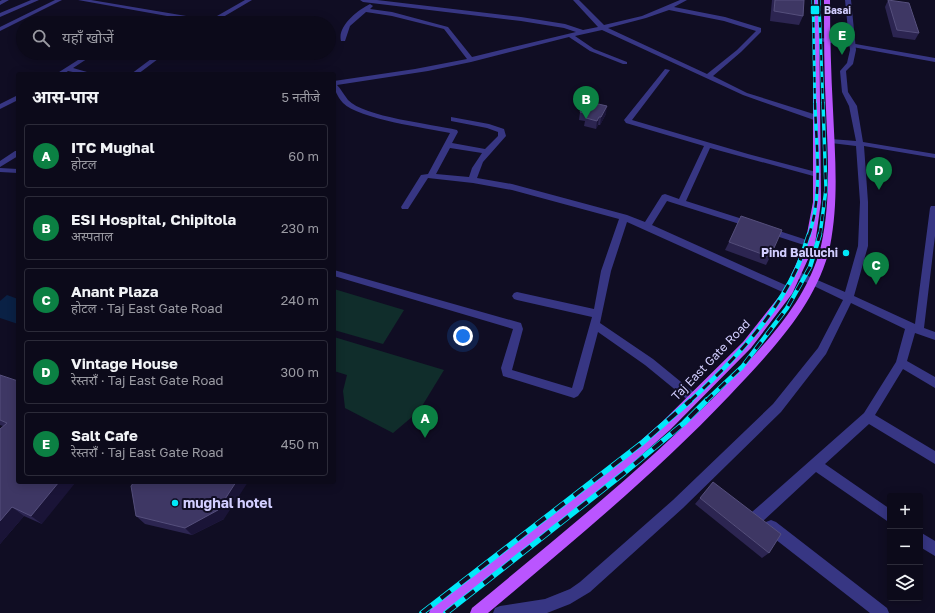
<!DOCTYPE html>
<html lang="hi">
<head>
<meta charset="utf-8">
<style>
	:root { --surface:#0c0a1a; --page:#1a1827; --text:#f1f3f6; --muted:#9a9aa2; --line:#2c2b39; --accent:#0b8043 }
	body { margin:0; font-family:"Golos Text","Noto Sans Devanagari",sans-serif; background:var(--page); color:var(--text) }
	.controls { position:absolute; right:12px; bottom:12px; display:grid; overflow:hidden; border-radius:4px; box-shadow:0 2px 10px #0003 }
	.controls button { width:36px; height:36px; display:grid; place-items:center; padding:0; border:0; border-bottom:1px solid var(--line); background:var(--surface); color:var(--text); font:20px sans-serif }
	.you { position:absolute; left:463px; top:336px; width:14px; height:14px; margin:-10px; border:3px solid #fff; border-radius:50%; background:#1a73e8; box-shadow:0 0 0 6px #1a73e833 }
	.badge { display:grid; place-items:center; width:26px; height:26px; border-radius:50%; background:var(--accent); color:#fff; font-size:13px; font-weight:700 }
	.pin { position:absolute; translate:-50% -33px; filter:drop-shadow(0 1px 2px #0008) }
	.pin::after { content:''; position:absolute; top:21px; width:14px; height:12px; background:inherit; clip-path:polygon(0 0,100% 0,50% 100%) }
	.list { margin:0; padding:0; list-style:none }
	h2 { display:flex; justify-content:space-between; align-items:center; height:52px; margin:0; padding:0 16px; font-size:17px }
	h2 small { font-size:13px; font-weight:400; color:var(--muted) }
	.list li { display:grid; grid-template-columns:26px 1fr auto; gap:12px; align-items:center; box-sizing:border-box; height:64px; margin:0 8px 8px; padding:0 8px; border:1px solid var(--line); border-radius:4px }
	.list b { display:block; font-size:15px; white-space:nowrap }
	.list p { margin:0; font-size:13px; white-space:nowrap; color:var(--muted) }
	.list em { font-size:13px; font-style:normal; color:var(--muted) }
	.icon { flex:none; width:22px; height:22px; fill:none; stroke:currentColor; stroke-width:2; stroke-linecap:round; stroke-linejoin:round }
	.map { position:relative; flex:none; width:935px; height:613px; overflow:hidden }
	.search { position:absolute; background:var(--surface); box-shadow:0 2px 10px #0003; left:16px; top:16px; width:320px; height:44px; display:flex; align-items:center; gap:10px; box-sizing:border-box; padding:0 14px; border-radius:22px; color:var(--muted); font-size:15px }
	.panel { position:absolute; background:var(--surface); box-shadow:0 2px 10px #0003; left:16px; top:72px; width:320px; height:412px; border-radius:4px }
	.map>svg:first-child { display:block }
</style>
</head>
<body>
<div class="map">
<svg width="935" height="613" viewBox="0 0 935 613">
	<rect width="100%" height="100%" fill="#100d23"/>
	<path fill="#102d2b" d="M334 289 404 310 383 344 334 330Z
		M334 337 444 370 419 411 393 433 345 408 343 391 347 375 334 371Z"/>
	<path fill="#0a2145" d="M7 295 18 299V324L0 318V301Z"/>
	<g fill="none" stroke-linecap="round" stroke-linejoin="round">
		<path fill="#373683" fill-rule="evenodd" d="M2 0H9L0 5V1Z
			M31 0H39L0 17V13Z
			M55 0H62L0 31V27Z
			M78 0H91L210 20 245 0H252L213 23H206Z
			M360 0H377L521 17 565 24 583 30 598 27 573 0H579L604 25 642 16 680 0H687L674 7 725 17 761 28V32L741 52 713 76 747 93 820 116V120H814L743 95 602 30 575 36 594 49 627 62V64H623L590 51 569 37 471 62 428 71 337 85C341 89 344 95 348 100 364 117 432 124 457 130L458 132 452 143 485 149 498 136V132L487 128 451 121V117L489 124 504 129 506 136 483 162 477 178 512 184 627 215 645 222 662 195 665 194 679 199 704 146 626 123 624 120 665 69 670 70 632 120 748 154 820 173 821 175 817 177 710 148 686 201 755 223 756 225 755 227H749L667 201 652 225 792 288 794 291 792 294 789 295 627 222 611 271 600 323 653 359 697 395 699 398 697 401 693 403 689 401 645 365 598 332 583 389 578 396 574 398 503 376 501 368 513 329 334 276V270L521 323 523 329 512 370 572 388 592 317 517 300 514 299 512 296 514 293 517 292 594 309 601 271 619 219 512 190 473 183 428 178 408 209H402L401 207 421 175 428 174 450 133C426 128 359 119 343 103 337 96 334 90 334 81L415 69 467 59 444 29 392 16 366 12 350 26 345 41H341C337 26 358 10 370 4L373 6 370 9 392 12 448 27 472 57 576 32 564 28 521 21 363 2ZM669 10 724 21 756 31 737 50 707 74 608 28 646 18ZM450 148 482 153 472 168 469 177 436 174Z
			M845 0H851L856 50 853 64 846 71 848 92 857 106 863 142 935 154V158L864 146 868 202V246L854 296 915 324 930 208 931 206H935V236L924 328 935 332V340L915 333 907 361 935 377V388L903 369 875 415 935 451V464L869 424 825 464 890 509V523L816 472 762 522 757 523 752 522 750 517 752 512 864 413 896 362 905 329 851 303 826 354 781 412 683 508 590 592 570 604 547 613H493L495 608 500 606 545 599 570 589 580 582 673 500 773 404 818 348 843 300 793 276 791 274 793 272H799L845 292 858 246 860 202 856 146 831 143 827 141 831 139 856 141 849 106 842 92 840 71 847 63 850 50Z
			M89 53H96L73 68 94 74H82L68 71 64 74H56Z
			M159 53H166L138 74H131Z
			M18 95V100L0 109V104Z
			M15 151H18V156L0 167V161Z
			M0 168 18 169V173L0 172Z
			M767 227 813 242 815 244 810 247 764 232 763 230Z
			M771 520 776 522 887 608 889 613H870L766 532 764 527 766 522Z
			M920 532 935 541V556L920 547Z"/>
		<path fill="#373683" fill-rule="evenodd" d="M816 37 935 58V62L814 40V38Z"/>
		<path fill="#ba55ff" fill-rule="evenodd" d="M813 0H819L821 202 815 244 792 294 751 348 670 430 595 496 448 613H429L431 608 587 488 662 422 743 342 785 289 805 244 813 202Z
			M824 0H830C830 37 831 73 833 110 835 155 839 201 830 246 817 305 770 352 730 395 655 474 571 543 488 613H470L472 608C558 537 645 467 723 388 762 347 807 303 821 246 831 202 828 155 826 110 824 73 824 37 824 0Z"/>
		<defs>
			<path id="rail-far3" d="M813 0 815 104
				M819 0 823 104"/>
			<path id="rail-far2" d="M809 235C823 194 816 145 815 103
				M820 235 826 189 823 103"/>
			<path id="rail-far1" d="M690 401C731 363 773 320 797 268 802 257 805 245 809 234
				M706 401 742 367 787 308 810 267 820 234"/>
			<path id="rail" d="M422 613 642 443 691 400
				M446 613 624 473 684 423 707 400"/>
		</defs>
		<use href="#rail-far3" stroke="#00e9f9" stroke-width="3"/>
		<use href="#rail-far2" stroke="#00e9f9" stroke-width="3.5"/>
		<use href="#rail-far1" stroke="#00e9f9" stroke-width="4.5"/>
		<use href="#rail" stroke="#00e9f9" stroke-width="5.5"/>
		<use href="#rail-far3" stroke="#100d23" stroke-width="2" stroke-dasharray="5.5" stroke-linecap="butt"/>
		<use href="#rail-far2" stroke="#100d23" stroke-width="2.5" stroke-dasharray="7" stroke-linecap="butt"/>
		<use href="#rail-far1" stroke="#100d23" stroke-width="3" stroke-dasharray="9" stroke-linecap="butt"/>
		<use href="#rail" stroke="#100d23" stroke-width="4" stroke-dasharray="12" stroke-linecap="butt"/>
	</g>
	<path fill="#2c2551" d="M772 0H804L803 16 799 25 770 21Z
		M888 0 919 33 915 40 893 37 885 7Z
		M580 112 606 114 600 125H598L596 129 584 126 585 121 579 120Z
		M729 242 770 257 766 265 725 250Z
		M0 375 42 524 24 516 0 544 3 426 0 425Z
		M700 498 769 553 762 558 695 504Z
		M136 516 224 519 192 535 145 524Z"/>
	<path fill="#1a1437" d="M607 106 606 114 600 125 601 117Z
		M599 117 598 125 596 129 597 121Z
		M59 482H76L42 524 31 516Z
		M236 482H248L224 519 192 535 185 528Z
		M12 507 24 516 0 544V521Z"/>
	<path fill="#3e3764" stroke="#554f7c" d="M775 0H804L803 16 774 11Z
		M888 0 909 3 919 33 897 30Z
		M585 101 607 106 601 117H599L597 121 586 118 588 114 580 112Z
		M741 216 782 230 770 257 729 242Z
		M0 375 18 381V482H59L31 516 12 507 0 521V429L7 423 0 420Z
		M134 482H236L218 510 185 528 136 516 131 486Z
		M713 482 781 534 769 553 700 498Z"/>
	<g fill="#00e9f9" stroke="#100d23" stroke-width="1.5">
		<rect x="810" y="5" width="10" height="10" rx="2"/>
		<circle cx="846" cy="253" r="4"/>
		<circle cx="175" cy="503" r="4"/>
	</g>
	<g text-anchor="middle" stroke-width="4" stroke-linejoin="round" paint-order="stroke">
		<g font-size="10" font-weight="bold" fill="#d2ceff" stroke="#100d23" text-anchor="start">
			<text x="824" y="14">Basai</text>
		</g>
		<g font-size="12" font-weight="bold" fill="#d2ceff" stroke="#100d23" text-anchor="end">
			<text x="838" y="257">Pind Balluchi</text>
		</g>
		<g font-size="12" fill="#d2ceff" stroke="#100d23">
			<text transform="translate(711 360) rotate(-46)" y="4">Taj East Gate Road</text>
		</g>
		<g font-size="14" font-weight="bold" fill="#d2ceff" stroke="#100d23" text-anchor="start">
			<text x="183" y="508">mughal hotel</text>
		</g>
	</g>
</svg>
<div class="controls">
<button>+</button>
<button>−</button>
<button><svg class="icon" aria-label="layers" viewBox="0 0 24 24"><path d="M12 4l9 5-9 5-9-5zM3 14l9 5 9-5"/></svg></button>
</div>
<div class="you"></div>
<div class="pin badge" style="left:425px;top:438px">A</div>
<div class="pin badge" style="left:586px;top:119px">B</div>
<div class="pin badge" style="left:876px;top:285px">C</div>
<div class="pin badge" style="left:879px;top:190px">D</div>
<div class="pin badge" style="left:842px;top:55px">E</div>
<div class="search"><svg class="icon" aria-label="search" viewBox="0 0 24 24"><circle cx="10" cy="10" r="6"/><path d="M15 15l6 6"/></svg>यहाँ खोजें</div>
<section class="panel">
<h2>आस-पास<small>5 नतीजे</small></h2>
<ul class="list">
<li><span class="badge">A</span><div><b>ITC Mughal</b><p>होटल</p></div><em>60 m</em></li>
<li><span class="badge">B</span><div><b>ESI Hospital, Chipitola</b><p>अस्पताल</p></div><em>230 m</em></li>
<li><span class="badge">C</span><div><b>Anant Plaza</b><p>होटल · Taj East Gate Road</p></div><em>240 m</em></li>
<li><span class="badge">D</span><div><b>Vintage House</b><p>रेस्तराँ · Taj East Gate Road</p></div><em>300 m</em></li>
<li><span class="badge">E</span><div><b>Salt Cafe</b><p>रेस्तराँ · Taj East Gate Road</p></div><em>450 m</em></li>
</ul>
</section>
</div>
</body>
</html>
